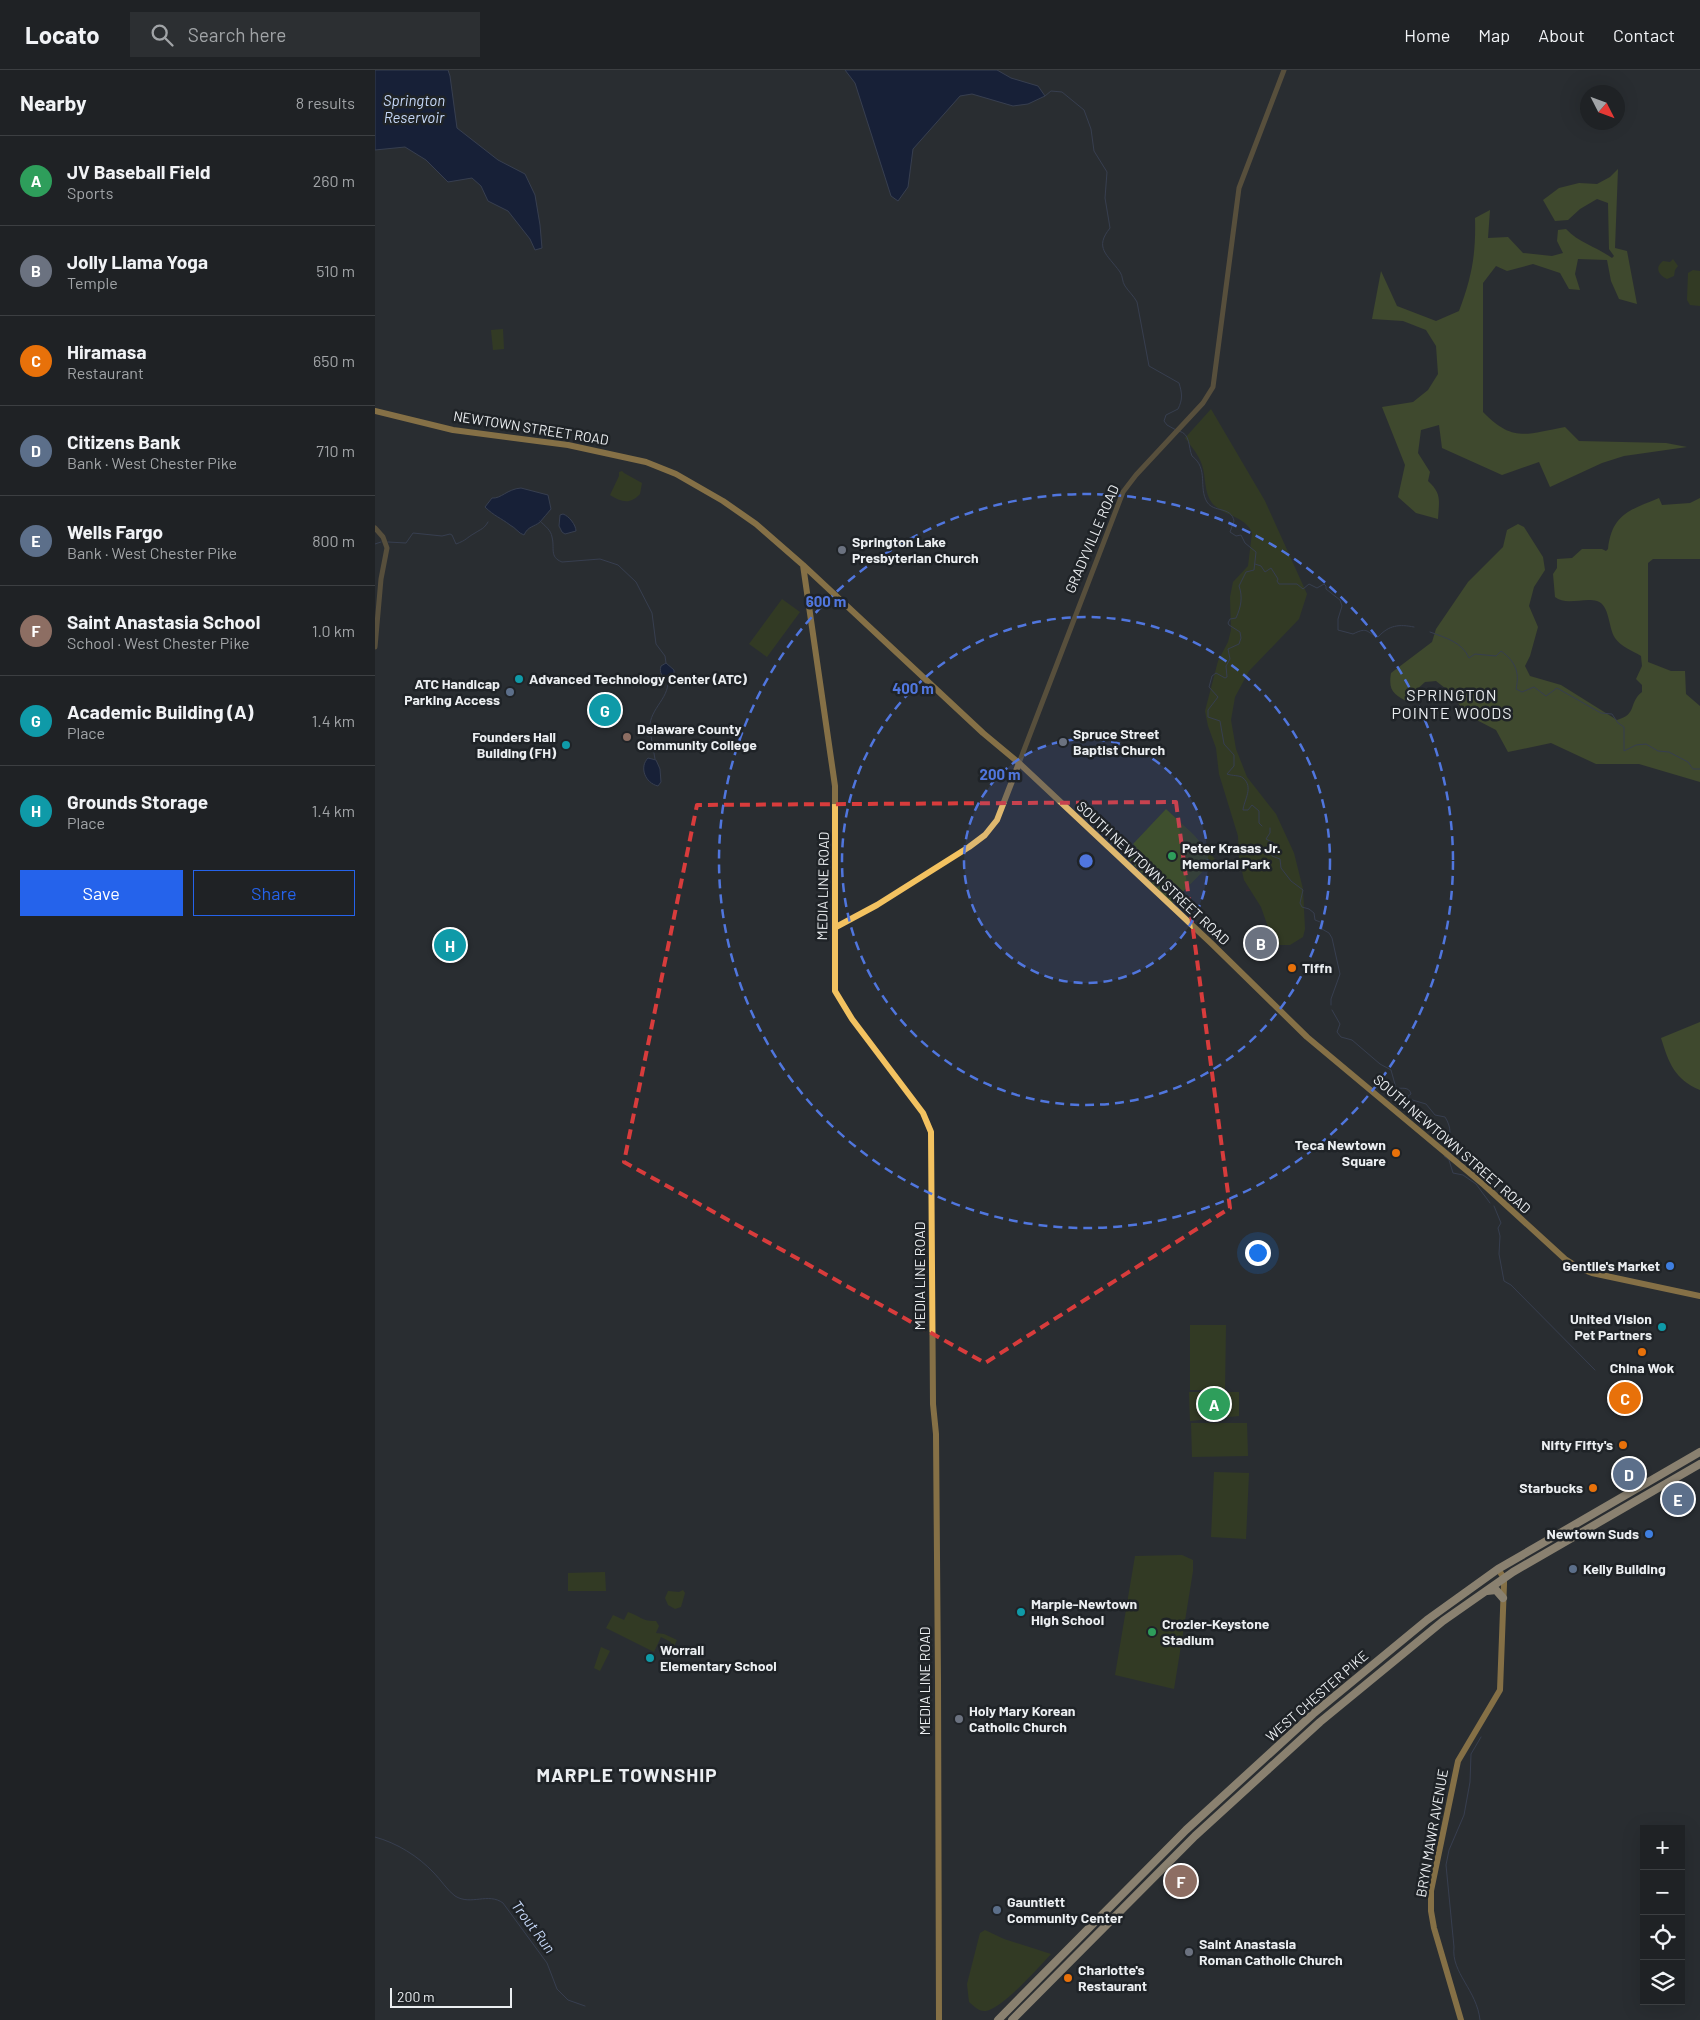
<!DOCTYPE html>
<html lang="en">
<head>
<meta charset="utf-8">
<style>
	:root { --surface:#1f2225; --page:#2c2f32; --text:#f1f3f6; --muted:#a1a4a7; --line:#3c3f42; --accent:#2563eb }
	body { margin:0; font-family:Barlow,sans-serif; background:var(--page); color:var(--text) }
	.controls { position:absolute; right:15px; bottom:15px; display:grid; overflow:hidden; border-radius:0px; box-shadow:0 5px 20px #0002 }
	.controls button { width:45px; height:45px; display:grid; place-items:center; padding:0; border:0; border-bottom:1px solid var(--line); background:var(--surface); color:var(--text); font:25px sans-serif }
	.compass { position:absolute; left:1205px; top:15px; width:45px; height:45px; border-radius:50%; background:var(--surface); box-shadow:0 5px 20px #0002; rotate:132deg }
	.scale { position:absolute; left:15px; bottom:12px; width:122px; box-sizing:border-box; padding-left:5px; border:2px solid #ebeef1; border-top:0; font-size:14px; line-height:18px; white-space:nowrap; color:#ebeef1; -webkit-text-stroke:4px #1f2327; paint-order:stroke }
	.you { position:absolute; left:882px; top:1182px; width:18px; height:18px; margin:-12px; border:4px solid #fff; border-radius:50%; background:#1a73e8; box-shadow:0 0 0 8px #1a73e833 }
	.badge { display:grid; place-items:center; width:32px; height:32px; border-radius:50%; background:var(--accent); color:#fff; font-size:16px; font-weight:700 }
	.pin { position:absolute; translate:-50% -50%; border:2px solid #fff; box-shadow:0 1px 5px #0006 }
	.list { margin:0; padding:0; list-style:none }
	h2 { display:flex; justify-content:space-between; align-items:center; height:65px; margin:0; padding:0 20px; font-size:21px }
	h2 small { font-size:16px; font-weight:400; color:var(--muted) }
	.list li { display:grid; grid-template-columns:32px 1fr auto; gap:15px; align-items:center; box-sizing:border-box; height:90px; padding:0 20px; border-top:1px solid var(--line) }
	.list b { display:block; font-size:19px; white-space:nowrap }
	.list p { margin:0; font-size:16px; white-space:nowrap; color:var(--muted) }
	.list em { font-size:16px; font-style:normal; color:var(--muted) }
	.actions { display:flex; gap:10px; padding:15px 20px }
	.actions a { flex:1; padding:11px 0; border:1px solid var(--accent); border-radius:0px; text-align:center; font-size:18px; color:var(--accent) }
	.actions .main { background:var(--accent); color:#fff }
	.icon { flex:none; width:28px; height:28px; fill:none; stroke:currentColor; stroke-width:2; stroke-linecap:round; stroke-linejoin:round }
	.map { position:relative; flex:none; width:1325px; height:1950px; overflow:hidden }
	header { display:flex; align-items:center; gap:30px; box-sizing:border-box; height:70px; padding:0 25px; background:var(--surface); border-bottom:1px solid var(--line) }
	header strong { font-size:24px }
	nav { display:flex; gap:28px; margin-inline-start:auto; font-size:18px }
	.search { width:350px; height:45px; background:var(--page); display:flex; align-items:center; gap:12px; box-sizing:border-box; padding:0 18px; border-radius:0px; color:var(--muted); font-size:19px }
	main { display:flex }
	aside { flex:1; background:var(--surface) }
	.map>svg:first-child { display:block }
</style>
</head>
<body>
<header>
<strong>Locato</strong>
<div class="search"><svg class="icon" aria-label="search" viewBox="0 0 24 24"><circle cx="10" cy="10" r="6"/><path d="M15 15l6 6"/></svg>Search here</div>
<nav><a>Home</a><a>Map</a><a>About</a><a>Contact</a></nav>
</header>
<main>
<aside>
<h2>Nearby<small>8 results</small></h2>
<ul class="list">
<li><span class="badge" style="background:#2e9e5b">A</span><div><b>JV Baseball Field</b><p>Sports</p></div><em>260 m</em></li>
<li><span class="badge" style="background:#6b7280">B</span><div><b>Jolly Llama Yoga</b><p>Temple</p></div><em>510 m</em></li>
<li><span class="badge" style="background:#e8710a">C</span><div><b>Hiramasa</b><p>Restaurant</p></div><em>650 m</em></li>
<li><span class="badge" style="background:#5c6f8a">D</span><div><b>Citizens Bank</b><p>Bank · West Chester Pike</p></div><em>710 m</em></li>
<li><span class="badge" style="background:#5c6f8a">E</span><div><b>Wells Fargo</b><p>Bank · West Chester Pike</p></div><em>800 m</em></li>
<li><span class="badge" style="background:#8d6e63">F</span><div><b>Saint Anastasia School</b><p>School · West Chester Pike</p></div><em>1.0 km</em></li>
<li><span class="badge" style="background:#0f9aa8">G</span><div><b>Academic Building (A)</b><p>Place</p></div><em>1.4 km</em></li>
<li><span class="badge" style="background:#0f9aa8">H</span><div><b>Grounds Storage</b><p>Place</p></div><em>1.4 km</em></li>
</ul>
<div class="actions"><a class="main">Save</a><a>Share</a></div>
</aside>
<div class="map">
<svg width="1325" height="1950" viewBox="0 0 1325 1950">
	<rect width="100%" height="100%" fill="#292d31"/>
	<path fill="#3c4a16" d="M1298 189 1303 196 1300 200 1299 206 1292 209C1284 205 1279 198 1288 191L1295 192Z
		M1318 200 1325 201V236L1315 235 1312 230 1313 203Z
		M128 259 129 279 118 280 116 260Z
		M836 339 890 431 932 524 924 549 874 601 860 627 856 650 861 679 872 707 901 744 919 783 928 819 930 859 928 867 915 875H904L894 860 886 837 869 810 864 788 863 766 844 704 841 678 833 656 830 641 843 591 853 572 856 560 855 527 858 512 873 496 877 463C871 446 848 446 837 433 829 423 831 407 827 395 824 385 816 376 810 368Z
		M247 401 249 403 267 413 265 424C255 435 246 432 235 425L244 406V402Z
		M407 529 425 542 392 587 374 574Z
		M791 739 818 764 840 789 797 833 753 789 762 778 758 774Z
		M815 1255H851L850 1320H815Z
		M814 1322H864V1346L815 1351Z
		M816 1353H872L873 1386 817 1387Z
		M839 1402 874 1403 871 1469 836 1467Z
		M807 1485 818 1490V1501L799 1619 740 1605 760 1486Z
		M230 1502 231 1521H193V1503Z
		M308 1520 310 1523 306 1537 300 1539 293 1535 290 1528 293 1521 304 1522Z
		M253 1542C265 1546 268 1552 281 1551L284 1556 281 1563 289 1564 302 1570 299 1576 295 1574 296 1572 286 1567 279 1582 231 1558 238 1545 249 1550Z
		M226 1577 235 1581 225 1601 219 1598Z
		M610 1860 629 1869 676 1884C663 1898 629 1937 611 1941 604 1942 599 1936 594 1932L592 1914 605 1863Z"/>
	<path fill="#596a2b" d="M1243 99 1240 178 1252 181 1262 234 1244 229 1236 211 1232 190 1203 189 1200 204 1205 220 1194 219 1185 203 1158 194 1132 201 1121 196 1108 213V342C1138 373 1152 364 1190 357L1204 371 1291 373 1312 377 1249 386 1227 393 1175 417 1164 392 1127 405 1067 378 1064 355 1046 360 1043 383 1055 402 1053 411C1067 424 1064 430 1063 449L1041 443 1023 427 1030 395 1007 337 1038 332 1053 320 1063 304 1061 276 1051 260 1028 251 997 249 1006 201 1022 236 1061 251 1084 241C1097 207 1101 184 1100 148L1115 140 1113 168 1133 167 1148 183 1177 186 1188 183 1182 171 1183 160 1191 159C1204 173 1222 177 1237 188L1239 186 1234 179 1233 133 1222 129 1205 139 1193 150 1180 151 1168 130 1184 118 1204 113 1222 114 1235 107Z
		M1284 428 1287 435 1315 433 1325 428V489H1278L1273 493V592L1296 601H1310L1311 624 1325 636V712L1264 694H1221L1176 673 1133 682 1121 660 1092 645 1075 622 1061 611 1050 612 1039 622 1035 633C1019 624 1013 622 1016 603L1057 572 1061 559 1093 512 1128 477 1132 460 1143 454 1149 457 1168 487 1170 500 1159 517 1154 536 1163 557 1155 586 1150 596 1155 606 1186 615 1242 650C1263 644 1253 633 1267 622V615L1261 609 1267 596 1266 586C1258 581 1245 576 1240 568 1233 557 1235 535 1222 531 1209 527 1191 536 1180 527L1178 504 1182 498V489L1197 488 1207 479H1227L1231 481 1233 479C1237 443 1256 440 1284 428Z
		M1325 952V1020C1299 1009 1294 993 1286 968Z"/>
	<path fill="#01113f" stroke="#475374" d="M0 0H73L75 6 82 58 123 90 150 104 160 125 165 155 167 178 160 180 155 169 133 141 113 131 106 116 97 108 73 112 51 90 30 77 0 80Z
		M470 0H622L636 8 663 16 670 26 653 34 638 36 597 24 585 26 538 79 533 117 523 131 516 126 480 13Z
		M146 418 173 425 176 439C172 443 169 448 165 452 159 457 153 456 149 465 143 463 141 458 135 455 126 448 119 446 110 437L117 428C126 429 132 419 146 418Z
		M188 444C194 446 201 455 201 461L190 464 187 462 184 456 185 445Z
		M291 593 299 600V607L292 611C287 606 284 603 286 596Z
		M273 688 281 690 285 699 286 712 283 716C270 713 264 697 273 688Z"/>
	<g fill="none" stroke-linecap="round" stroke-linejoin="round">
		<path stroke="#475374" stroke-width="1" d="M670 26 676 21 687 22 709 40 716 59 719 81 732 102 730 128 735 158C719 178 732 184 745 202 748 206 747 212 750 216 754 222 758 225 762 232L774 296 804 313C807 323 808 329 803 339L791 345 789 351 792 355 801 360
			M804 361C816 364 813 377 817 386 834 399 823 417 832 432 839 443 856 436 859 451L855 462 861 466 866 465 870 473 881 482 879 500 871 502 864 516C868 527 866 537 861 548L855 549 853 553 854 555 865 562 866 568 864 574 853 579 855 589 851 596 852 607 850 608 841 603 837 606 834 617 843 627 833 640V647L845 651 849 674 859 685V696L852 704C857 706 865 705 868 708 879 717 869 730 868 740H873L877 735 884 741V753L887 756
			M165 451C170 456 176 460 177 467 180 478 174 487 187 492L225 489 243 495 261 512 277 543 281 574 290 586 291 593
			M13 472 31 473 38 463 67 466 75 464 77 465 81 474C92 470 91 468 100 463 106 459 109 459 113 452
			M0 474 6 472
			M880 494 886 496 890 502 896 498 903 509 902 511 904 514H922L928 519 934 514 942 518 949 514 951 516V519L965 530 967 536 963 549V560L978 564C994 556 991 563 1003 567 1014 555 1024 554 1039 557
			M1055 562C1071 568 1087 572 1094 588L1100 584 1121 586 1126 581C1140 591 1145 602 1141 619L1147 622 1159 617 1171 626 1182 618 1226 643 1237 644 1243 653 1249 657V681L1261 675 1271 674 1283 681 1294 682 1313 692 1318 699H1325
			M280 689 276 666H272V664L275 662C272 640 294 630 293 611
			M895 758V763L891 769 899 773 897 786 905 789 906 798 916 811 928 820 925 833 927 837 934 839 939 843 940 850 948 853 947 859 954 863 957 868 965 904 956 929V935
			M957 940 965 954 962 962 966 967 977 970 1005 994 1016 1000 1021 1018C1027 1019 1034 1016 1036 1024L1033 1026 1034 1029 1051 1034 1060 1045 1070 1047C1077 1058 1076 1067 1071 1078
			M1069 1086 1074 1090 1078 1103 1088 1105 1101 1114 1115 1133
			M1119 1136 1126 1153 1123 1158 1125 1166 1124 1184 1129 1211 1136 1215 1220 1300
			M0 1767C22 1773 43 1786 59 1803 66 1810 72 1820 80 1826 96 1836 113 1822 128 1833L172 1893 182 1919 193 1930 210 1936
			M1105 1950C1102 1920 1076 1903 1079 1877L1071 1795 1074 1780 1089 1745 1095 1712 1096 1684 1106 1667"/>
		<path stroke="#8f784b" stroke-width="5" d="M0 458 8 467 12 478 6 509 0 577
			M644 693 748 422 761 405 828 333 838 317 864 118 909 0"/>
		<path stroke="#f3c260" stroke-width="6" d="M0 341 78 360 193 375 271 392 301 404 348 431 381 454 428 495 608 663 644 693 836 873 932 967 1109 1115 1190 1189 1204 1198 1217 1203 1325 1226
			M428 495 460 716V921L477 949 548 1043 556 1062 558 1334 561 1364 563 1610 564 1950
			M461 857 502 835 594 777 610 765 622 750 644 693
			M1086 1950 1059 1858 1056 1841V1821L1083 1691 1125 1620 1129 1514V1508L1123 1499"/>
		<path stroke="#fee7bd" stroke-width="8" d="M1112 1521 1121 1520 1128 1528
			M623 1950 811 1760 938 1644 1052 1550 1123 1499 1325 1382
			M637 1950 820 1766 945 1652 1068 1551 1138 1502 1325 1394"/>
	</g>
	<path d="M0 0H1325V1950H0ZM801 732 855 1138 610 1293 249 1092 322 735Z" fill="#292d31" fill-opacity=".55" fill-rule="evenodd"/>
	<path fill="none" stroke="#d83c3c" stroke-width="4" stroke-dasharray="10 6" stroke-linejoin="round" d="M801 732 855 1138 610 1293 249 1092 322 735Z"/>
	<circle cx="711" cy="791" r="122" fill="#5076de" fill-opacity=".12"/>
	<g fill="none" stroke="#5076de" stroke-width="2.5" stroke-dasharray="9 6">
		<circle cx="711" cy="791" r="122"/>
		<circle cx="711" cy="791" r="244"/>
		<circle cx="711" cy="791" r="367"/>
	</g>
	<g fill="#6b7280" stroke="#1f2327" stroke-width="2">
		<circle cx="467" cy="480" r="5"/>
		<circle cx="688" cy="672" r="5"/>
		<circle cx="584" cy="1649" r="5"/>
		<circle cx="814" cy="1882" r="5"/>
	</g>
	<g fill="#0f9aa8" stroke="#1f2327" stroke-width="2">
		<circle cx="144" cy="609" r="5"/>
		<circle cx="191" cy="675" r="5"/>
		<circle cx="1287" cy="1257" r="5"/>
		<circle cx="646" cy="1542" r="5"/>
		<circle cx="275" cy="1588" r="5"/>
	</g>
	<g fill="#5c6f8a" stroke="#1f2327" stroke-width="2">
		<circle cx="135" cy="622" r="5"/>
		<circle cx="1198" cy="1499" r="5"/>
		<circle cx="622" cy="1840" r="5"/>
	</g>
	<circle fill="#8d6e63" stroke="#1f2327" stroke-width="2" cx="252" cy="667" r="5"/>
	<g fill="#2e9e5b" stroke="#1f2327" stroke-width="2">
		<circle cx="797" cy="786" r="5"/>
		<circle cx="777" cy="1562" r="5"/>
	</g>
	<g fill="#e8710a" stroke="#1f2327" stroke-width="2">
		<circle cx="917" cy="898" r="5"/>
		<circle cx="1021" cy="1083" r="5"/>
		<circle cx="1267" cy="1282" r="5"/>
		<circle cx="1248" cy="1375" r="5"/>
		<circle cx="1218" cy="1418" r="5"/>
		<circle cx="693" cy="1908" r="5"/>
	</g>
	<g fill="#3f7fe0" stroke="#1f2327" stroke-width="2">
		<circle cx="1295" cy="1196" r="5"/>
		<circle cx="1274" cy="1464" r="5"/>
	</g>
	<g text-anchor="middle" stroke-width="5" stroke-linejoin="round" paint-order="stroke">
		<g font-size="14" fill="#ebeef1" stroke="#1f2327">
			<text transform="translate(156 358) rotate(9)" y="5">NEWTOWN STREET ROAD</text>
			<text transform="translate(717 469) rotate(-67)" y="5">GRADYVILLE ROAD</text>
			<text transform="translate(778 803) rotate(43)" y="5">SOUTH NEWTOWN STREET ROAD</text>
			<text transform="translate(448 816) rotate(-89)" y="5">MEDIA LINE ROAD</text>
			<text transform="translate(1077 1074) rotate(41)" y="5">SOUTH NEWTOWN STREET ROAD</text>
			<text transform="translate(545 1206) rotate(-90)" y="5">MEDIA LINE ROAD</text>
			<text transform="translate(550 1611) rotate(-90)" y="5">MEDIA LINE ROAD</text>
			<text transform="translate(942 1626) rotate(-41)" y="5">WEST CHESTER PIKE</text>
			<text transform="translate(1057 1763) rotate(-80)" y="5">BRYN MAWR AVENUE</text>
		</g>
		<g font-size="14" font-weight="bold" fill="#ebeef1" stroke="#1f2327" text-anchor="start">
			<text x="477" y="477">Springton Lake<tspan x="477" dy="16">Presbyterian Church</tspan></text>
			<text x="154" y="614">Advanced Technology Center (ATC)</text>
			<text x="125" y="619" text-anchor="end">ATC Handicap<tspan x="125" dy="16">Parking Access</tspan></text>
			<text x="262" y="664">Delaware County<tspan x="262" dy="16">Community College</tspan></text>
			<text x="698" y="669">Spruce Street<tspan x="698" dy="16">Baptist Church</tspan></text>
			<text x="181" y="672" text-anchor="end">Founders Hall<tspan x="181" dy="16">Building (FH)</tspan></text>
			<text x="807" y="783">Peter Krasas Jr.<tspan x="807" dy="16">Memorial Park</tspan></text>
			<text x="927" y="903">Tiffn</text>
			<text x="1011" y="1080" text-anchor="end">Teca Newtown<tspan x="1011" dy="16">Square</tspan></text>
			<text x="1285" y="1201" text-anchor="end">Gentile's Market</text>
			<text x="1277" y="1254" text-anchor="end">United Vision<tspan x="1277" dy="16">Pet Partners</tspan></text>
			<text x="1267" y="1303" text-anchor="middle">China Wok</text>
			<text x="1238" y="1380" text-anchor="end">Nifty Fifty's</text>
			<text x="1208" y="1423" text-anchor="end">Starbucks</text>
			<text x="1264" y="1469" text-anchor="end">Newtown Suds</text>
			<text x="1208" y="1504">Kelly Building</text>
			<text x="656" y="1539">Marple-Newtown<tspan x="656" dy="16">High School</tspan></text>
			<text x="787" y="1559">Crozier-Keystone<tspan x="787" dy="16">Stadium</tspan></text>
			<text x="285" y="1585">Worrall<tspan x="285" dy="16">Elementary School</tspan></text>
			<text x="594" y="1646">Holy Mary Korean<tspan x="594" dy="16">Catholic Church</tspan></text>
			<text x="632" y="1837">Gauntlett<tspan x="632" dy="16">Community Center</tspan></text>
			<text x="824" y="1879">Saint Anastasia<tspan x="824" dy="16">Roman Catholic Church</tspan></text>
			<text x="703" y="1905">Charlotte's<tspan x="703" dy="16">Restaurant</tspan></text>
		</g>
		<g font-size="15" font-style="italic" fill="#c7d9f9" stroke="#1f2327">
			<text x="39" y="36">Springton<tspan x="39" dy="17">Reservoir</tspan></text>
			<text transform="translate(158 1857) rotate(53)" y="5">Trout Run</text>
		</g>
		<g font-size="16" letter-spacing="1" fill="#ebeef1" stroke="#1f2327">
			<text x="1077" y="631">SPRINGTON<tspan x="1077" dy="18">POINTE WOODS</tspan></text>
		</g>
		<g font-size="19" font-weight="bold" letter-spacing="1" fill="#ebeef1" stroke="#1f2327">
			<text x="252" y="1712">MARPLE TOWNSHIP</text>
		</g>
	</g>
	<circle cx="711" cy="791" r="8" fill="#5076de" stroke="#1f2327" stroke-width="2.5"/>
	<g font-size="15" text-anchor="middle" font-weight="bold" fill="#5076de" stroke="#1f2327" stroke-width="5" stroke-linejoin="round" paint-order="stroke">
		<text x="451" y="537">600 m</text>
		<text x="538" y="624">400 m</text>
		<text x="625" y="710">200 m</text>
	</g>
</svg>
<div class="controls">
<button>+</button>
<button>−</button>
<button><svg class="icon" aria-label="locate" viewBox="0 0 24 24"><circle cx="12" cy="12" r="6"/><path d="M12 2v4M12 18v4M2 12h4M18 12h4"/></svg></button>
<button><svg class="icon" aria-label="layers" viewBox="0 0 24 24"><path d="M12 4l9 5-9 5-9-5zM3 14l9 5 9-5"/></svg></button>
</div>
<svg class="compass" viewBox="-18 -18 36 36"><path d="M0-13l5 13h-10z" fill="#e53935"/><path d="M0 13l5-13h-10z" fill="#a1a4a7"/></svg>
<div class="scale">200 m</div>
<div class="you"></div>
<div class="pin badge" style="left:839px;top:1334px;background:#2e9e5b">A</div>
<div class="pin badge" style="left:886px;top:873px;background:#6b7280">B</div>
<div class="pin badge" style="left:1250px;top:1328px;background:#e8710a">C</div>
<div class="pin badge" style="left:1254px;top:1404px;background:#5c6f8a">D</div>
<div class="pin badge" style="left:1303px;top:1429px;background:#5c6f8a">E</div>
<div class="pin badge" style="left:806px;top:1811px;background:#8d6e63">F</div>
<div class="pin badge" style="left:230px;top:640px;background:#0f9aa8">G</div>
<div class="pin badge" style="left:75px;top:875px;background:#0f9aa8">H</div>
</div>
</main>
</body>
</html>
